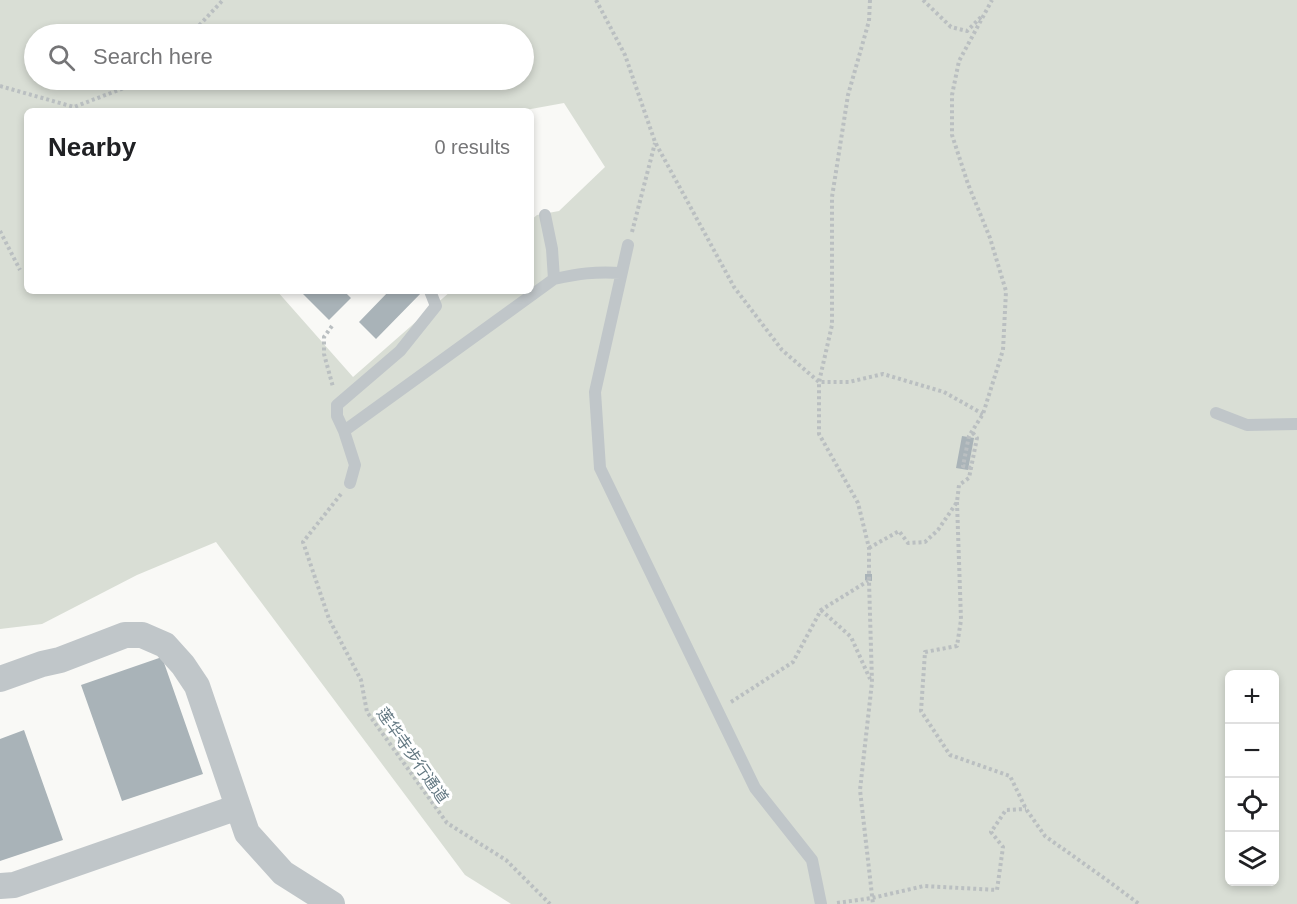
<!DOCTYPE html>
<html lang="en">
<head>
<meta charset="utf-8">
<style>
	:root { --surface:#fff; --page:#f2f2f2; --text:#202124; --muted:#757577; --line:#e0e0e0 }
	body { margin:0; font-family:Arial,"Noto Sans SC",sans-serif; background:var(--page); color:var(--text) }
	.controls { position:absolute; right:18px; bottom:18px; display:grid; overflow:hidden; border-radius:9px; box-shadow:0 3px 9px #0003 }
	.controls button { width:54px; height:54px; display:grid; place-items:center; padding:0; border:0; border-bottom:2px solid var(--line); background:var(--surface); color:var(--text); font:30px sans-serif }
	.list { margin:0; padding:0; list-style:none }
	h2 { display:flex; justify-content:space-between; align-items:center; height:78px; margin:0; padding:0 24px; font-size:26px }
	h2 small { font-size:20px; font-weight:400; color:var(--muted) }
	.icon { flex:none; width:33px; height:33px; fill:none; stroke:currentColor; stroke-width:2; stroke-linecap:round; stroke-linejoin:round }
	.map { position:relative; flex:none; width:1297px; height:904px; overflow:hidden }
	.search { position:absolute; background:var(--surface); box-shadow:0 3px 9px #0003; left:24px; top:24px; width:510px; height:66px; display:flex; align-items:center; gap:15px; box-sizing:border-box; padding:0 21px; border-radius:33px; color:var(--muted); font-size:22px }
	.panel { position:absolute; background:var(--surface); box-shadow:0 3px 9px #0003; left:24px; top:108px; width:510px; height:186px; border-radius:9px }
	.map>svg:first-child { display:block }
</style>
</head>
<body>
<div class="map">
<svg width="1297" height="904" viewBox="0 0 1297 904">
	<rect width="100%" height="100%" fill="#f9f9f6"/>
	<path fill="#d9ded5" fill-rule="evenodd" d="M0 0H1297V904H511L465 875 216 542 137 575 42 624 0 629ZM34 34H524V80H34ZM564 103 605 167 559 211 537 215 531 220V291H451L353 377 277 291H27V111H520ZM1230 674H1274V882H1230Z"/>
	<path fill="#a9b3b8" d="M300 291H344L351 298 329 320Z
		M389 291H423L376 339 359 322Z
		M962 436 974 438 968 470 956 468Z
		M865 574H872V581L865 580Z
		M162 657 203 774 122 801 81 685Z
		M24 730 63 840 0 861V739Z"/>
	<g fill="none" stroke-linecap="round" stroke-linejoin="round">
		<path stroke="#babfc1" stroke-width="4" stroke-dasharray="3 3" stroke-linecap="butt" d="M596 0 625 55 655 142 734 287 782 350 819 382H849L883 374 944 392 983 414
			M870 0 869 21 848 95 832 197V325L819 382V434L858 503 869 548V581L872 682 860 790 873 904
			M923 0 951 27 967 31 981 17
			M191 34 223 0
			M0 86 74 107 145 80
			M0 231 20 270
			M632 232 655 143
			M332 326 324 337V354L333 387
			M971 468 963 466 969 436 983 414 1003 350 1006 291 990 238 968 184 952 135V95L959 61 992 0
			M341 494 303 542 329 619 361 680 367 712 447 823 506 860 550 904
			M957 502 961 620 957 646 925 652 921 711 950 755 1010 776 1026 809 1045 836 1111 883 1139 904
			M869 548 899 531 908 543 925 542 938 530 957 502 959 485 969 478 977 438 972 432
			M821 610 851 637 870 679
			M731 702 793 662 821 610 868 581
			M837 903 872 898 924 886 997 890 1003 847 991 832 1006 810 1026 809"/>
		<path stroke="#c0c6c9" stroke-width="12" d="M545 215 552 249 554 279
			M628 245 595 392 600 468 755 788 812 860 821 904
			M1216 413 1247 425 1297 424
			M344 431 337 416V405L400 351 436 306 430 291
			M350 483 355 465 344 431 554 279C578 274 595 271 621 273"/>
		<path stroke="#c0c6c9" stroke-width="26" d="M0 679 42 664 60 660 125 635H142L165 645 183 665 197 686 247 833 283 873 332 904
			M0 886 14 885 238 807"/>
	</g>
	<g text-anchor="middle" stroke-width="6" stroke-linejoin="round" paint-order="stroke">
		<g font-size="16" fill="#637882" stroke="#fff">
			<text transform="translate(413 755) rotate(55)" y="6">莲华寺步行通道</text>
		</g>
	</g>
</svg>
<div class="controls">
<button>+</button>
<button>−</button>
<button><svg class="icon" aria-label="locate" viewBox="0 0 24 24"><circle cx="12" cy="12" r="6"/><path d="M12 2v4M12 18v4M2 12h4M18 12h4"/></svg></button>
<button><svg class="icon" aria-label="layers" viewBox="0 0 24 24"><path d="M12 4l9 5-9 5-9-5zM3 14l9 5 9-5"/></svg></button>
</div>
<div class="search"><svg class="icon" aria-label="search" viewBox="0 0 24 24"><circle cx="10" cy="10" r="6"/><path d="M15 15l6 6"/></svg>Search here</div>
<section class="panel">
<h2>Nearby<small>0 results</small></h2>
<ul class="list">
</ul>
</section>
</div>
</body>
</html>
